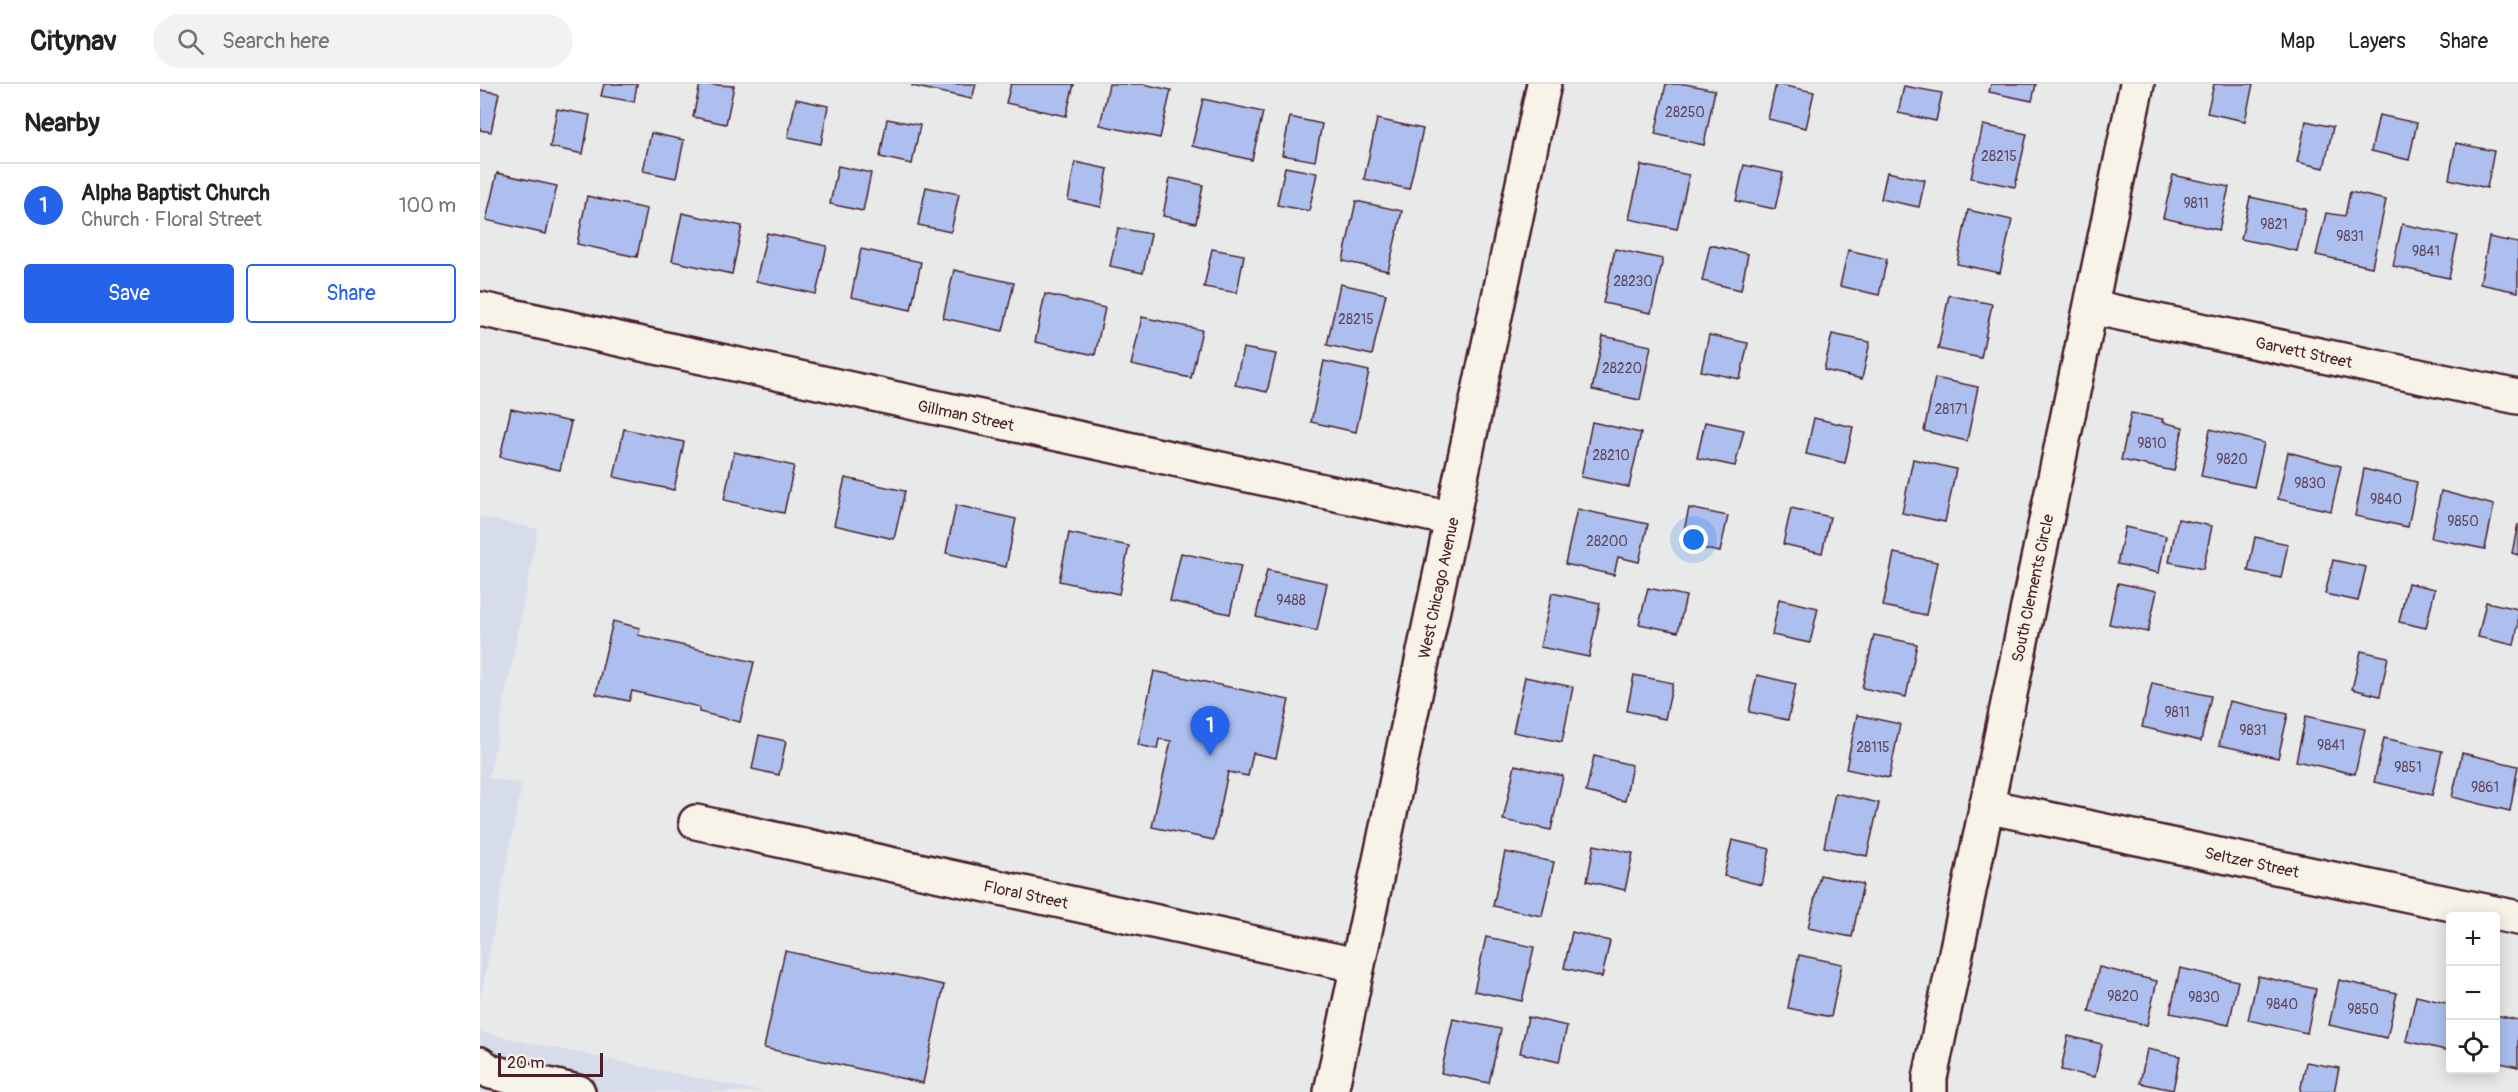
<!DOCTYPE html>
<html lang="en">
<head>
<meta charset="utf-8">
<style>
	:root { --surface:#fff; --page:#f2f2f2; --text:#222; --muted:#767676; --line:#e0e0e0; --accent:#2563eb }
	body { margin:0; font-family:Pangolin,sans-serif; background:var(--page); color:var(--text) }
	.controls { position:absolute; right:18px; bottom:18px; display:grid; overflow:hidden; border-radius:6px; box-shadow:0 3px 15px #0003 }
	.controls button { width:54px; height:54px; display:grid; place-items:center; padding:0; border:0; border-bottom:2px solid var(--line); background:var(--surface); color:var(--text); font:30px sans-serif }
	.scale { position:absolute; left:18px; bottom:15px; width:105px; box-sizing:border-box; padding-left:6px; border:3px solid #4a1f2b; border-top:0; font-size:16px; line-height:21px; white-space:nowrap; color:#4a1f2b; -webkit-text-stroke:4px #f7f3e8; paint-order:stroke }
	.you { position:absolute; left:1214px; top:456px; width:21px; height:21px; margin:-15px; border:4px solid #fff; border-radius:50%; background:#1a73e8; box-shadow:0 0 0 9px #1a73e833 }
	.badge { display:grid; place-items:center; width:39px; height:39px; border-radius:50%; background:var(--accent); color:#fff; font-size:20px; font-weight:700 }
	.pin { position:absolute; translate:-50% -50px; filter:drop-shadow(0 2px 3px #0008) }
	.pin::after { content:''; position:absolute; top:32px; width:21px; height:18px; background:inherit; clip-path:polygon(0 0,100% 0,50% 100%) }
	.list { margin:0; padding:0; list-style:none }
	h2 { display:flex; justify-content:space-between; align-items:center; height:78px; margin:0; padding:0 24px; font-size:26px }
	h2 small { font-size:20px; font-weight:400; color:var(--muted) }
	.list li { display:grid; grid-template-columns:39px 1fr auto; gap:18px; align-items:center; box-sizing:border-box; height:84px; padding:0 24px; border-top:2px solid var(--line) }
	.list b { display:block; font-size:22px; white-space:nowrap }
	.list p { margin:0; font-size:20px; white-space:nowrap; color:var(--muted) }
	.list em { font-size:20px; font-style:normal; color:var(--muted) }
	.actions { display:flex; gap:12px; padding:18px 24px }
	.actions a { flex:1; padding:14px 0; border:2px solid var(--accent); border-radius:6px; text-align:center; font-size:21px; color:var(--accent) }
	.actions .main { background:var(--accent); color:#fff }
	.icon { flex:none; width:33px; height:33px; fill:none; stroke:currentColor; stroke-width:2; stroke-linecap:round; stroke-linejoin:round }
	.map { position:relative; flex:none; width:2038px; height:1008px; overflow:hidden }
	header { display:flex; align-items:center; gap:36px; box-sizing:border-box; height:84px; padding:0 30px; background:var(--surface); border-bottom:2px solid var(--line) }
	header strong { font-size:28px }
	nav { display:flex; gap:33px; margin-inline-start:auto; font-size:21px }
	.search { width:420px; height:54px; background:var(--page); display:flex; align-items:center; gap:15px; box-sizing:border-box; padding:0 21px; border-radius:33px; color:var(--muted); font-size:22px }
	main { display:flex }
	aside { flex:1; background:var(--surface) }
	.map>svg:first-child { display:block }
</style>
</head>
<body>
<header>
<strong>Citynav</strong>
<div class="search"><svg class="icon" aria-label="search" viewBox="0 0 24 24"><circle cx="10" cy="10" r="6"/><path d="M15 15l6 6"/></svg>Search here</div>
<nav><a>Map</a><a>Layers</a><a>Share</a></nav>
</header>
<main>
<aside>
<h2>Nearby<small></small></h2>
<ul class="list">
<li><span class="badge">1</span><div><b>Alpha Baptist Church</b><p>Church · Floral Street</p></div><em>100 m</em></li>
</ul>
<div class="actions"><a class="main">Save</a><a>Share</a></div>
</aside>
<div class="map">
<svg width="2038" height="1008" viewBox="0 0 2038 1008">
	<rect width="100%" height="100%" fill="#e8e9e9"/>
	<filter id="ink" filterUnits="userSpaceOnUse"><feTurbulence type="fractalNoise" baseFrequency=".0167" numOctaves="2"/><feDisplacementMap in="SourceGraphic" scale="12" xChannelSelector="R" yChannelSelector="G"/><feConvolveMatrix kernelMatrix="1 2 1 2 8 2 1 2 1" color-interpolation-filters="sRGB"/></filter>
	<g filter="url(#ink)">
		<path fill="#d6dcea" d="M0 433 58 445 9 694 42 700 0 917Z
			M0 948 283 1008H0Z"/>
		<path fill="#acbfee" stroke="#4a1f2b" stroke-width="1.5" d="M124 0H157L154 18 121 12Z
			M220 0 254 2 246 40 213 33Z
			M433 0H496L492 15 432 2Z
			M531 0H594L586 32 526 19Z
			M629 0H663L691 6 680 54 620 41Z
			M1186 0H1205L1235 6 1224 61 1175 50Z
			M1296 0 1334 8 1326 44 1288 35Z
			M1511 0H1556L1552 17 1509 8Z
			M1734 0H1773L1765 37 1727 29Z
			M1424 2 1462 9 1456 37 1418 29Z
			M0 6 19 9 11 48 0 46Z
			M316 15 348 22 341 60 308 53Z
			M723 15 783 28 772 76 712 62Z
			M77 25 110 31 103 70 70 63Z
			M1899 31 1937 39 1929 76 1891 67Z
			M810 33 842 40 835 77 802 71Z
			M407 35 440 41 432 80 400 73Z
			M897 35 943 45 929 105 884 95Z
			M1826 37 1853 43 1844 84 1817 78Z
			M1503 41 1547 50 1535 103 1491 94Z
			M171 49 204 56 196 94 163 87Z
			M1976 59 2014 67 2007 104 1969 95Z
			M595 78 628 85 621 123 588 116Z
			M1161 81 1209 91 1197 145 1149 135Z
			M1264 81 1303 89 1295 125 1256 117Z
			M358 82 391 89 383 127 350 120Z
			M805 83 837 89 829 127 797 121Z
			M1407 88 1445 96 1439 123 1401 115Z
			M17 89 77 102 66 150 6 136Z
			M1693 91 1749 103 1739 146 1683 134Z
			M690 94 723 101 716 139 683 132Z
			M446 103 479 110 471 148 438 141Z
			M1870 108 1906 116 1892 183 1836 171 1846 129 1865 132Z
			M107 112 167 125 157 173 97 160Z
			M1770 113 1826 125 1817 167 1761 155Z
			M876 117 922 127 908 187 863 177Z
			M1488 126 1532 136 1520 189 1477 180Z
			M202 129 262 142 252 190 192 177Z
			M1922 140 1978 152 1969 194 1913 182Z
			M638 144 671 150 663 189 630 182Z
			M287 149 347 162 336 210 276 197Z
			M2009 153 2038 159V208L2000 200Z
			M1230 161 1268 170 1261 206 1222 197Z
			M381 165 441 178 431 226 371 213Z
			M732 165 764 171 757 209 724 203Z
			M1135 165 1183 175 1171 229 1123 219Z
			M1368 166 1407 175 1399 211 1360 202Z
			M474 186 534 199 523 247 463 234Z
			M860 200 906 210 892 271 847 261Z
			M565 210 625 224 615 271 555 258Z
			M1469 211 1512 220 1501 274 1458 265Z
			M662 233 722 246 711 294 651 281Z
			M1352 250 1390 258 1382 295 1344 286Z
			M1229 251 1268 259 1260 295 1221 287Z
			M1123 252 1171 262 1160 316 1112 306Z
			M763 264 796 270 787 308 755 301Z
			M844 277 889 287 876 348 831 338Z
			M1455 294 1498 303 1487 357 1444 347Z
			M31 325 91 338 80 386 20 373Z
			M1651 329 1683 335 1682 338 1703 343 1694 387 1641 376Z
			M1334 334 1373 343 1365 379 1326 370Z
			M1112 338 1161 349 1149 403 1101 393Z
			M1225 338 1264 346 1255 382 1217 374Z
			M144 345 204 358 194 406 134 393Z
			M1730 345 1784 359 1774 403 1721 392Z
			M254 368 314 382 304 429 244 416Z
			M1808 368 1861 382 1851 427 1798 415Z
			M1433 375 1476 385 1465 438 1422 429Z
			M1884 385 1937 398 1928 443 1875 432Z
			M365 394 425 407 414 455 354 441Z
			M1961 407 2014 421 2005 465 1951 454Z
			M476 421 536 435 526 483 466 469Z
			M1209 424 1248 432 1240 468 1201 460Z
			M1311 424 1350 433 1342 469 1303 460Z
			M1097 425 1168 440 1159 478 1138 473 1134 491 1085 480Z
			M1698 435 1732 442 1723 485 1689 478Z
			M2038 440V471L2032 469Z
			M1645 443 1686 452 1679 489 1637 480Z
			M589 449 649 462 639 510 579 497Z
			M1775 453 1808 460 1801 494 1768 487Z
			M701 469 761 482 750 530 690 517Z
			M1414 469 1457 478 1446 531 1403 522Z
			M1853 476 1886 483 1878 517 1845 510Z
			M787 486 847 499 837 547 776 533Z
			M1638 499 1677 507 1668 548 1629 540Z
			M1928 499 1955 505 1946 544 1919 538Z
			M1168 504 1206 512 1198 548 1159 540Z
			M1072 509 1120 519 1109 573 1060 563Z
			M1299 515 1338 524 1330 559 1292 551Z
			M2006 518 2038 525V541L2034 561 1998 553Z
			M133 537 160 544 158 551 274 578 260 638 219 628V623L152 607 149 617 116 610Z
			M1394 551 1437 560 1426 613 1382 604Z
			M1881 567 1908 573 1900 612 1872 605Z
			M674 587 809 616 796 674 773 669 768 692 748 688 734 756 672 743 691 657 679 655 677 665 658 661Z
			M1154 591 1193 599 1185 635 1147 627Z
			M1277 591 1316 600 1308 636 1269 628Z
			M1045 593 1093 603 1082 658 1033 648Z
			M1672 599 1731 612 1721 657 1662 643Z
			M1749 617 1808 630 1798 674 1739 661Z
			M1377 631 1420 640 1409 694 1366 685Z
			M1826 632 1885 645 1875 690 1816 677Z
			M279 651 306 657 299 691 272 685Z
			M1904 654 1962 667 1952 711 1894 698Z
			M1982 669 2038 682 2030 727 1972 713Z
			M1114 672 1152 681 1145 717 1106 708Z
			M1035 681 1083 692 1071 746 1023 736Z
			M1355 709 1399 719 1387 772 1344 763Z
			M1252 756 1290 765 1282 801 1244 792Z
			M1114 761 1153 769 1145 806 1107 797Z
			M1025 768 1074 778 1062 832 1013 822Z
			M1340 791 1383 800 1372 853 1328 844Z
			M1092 848 1130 857 1122 893 1084 884Z
			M1006 853 1054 863 1042 917 994 907Z
			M305 867 464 901 443 999 284 964Z
			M1319 871 1362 880 1351 933 1308 924Z
			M1619 883 1677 897 1667 941 1609 928Z
			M1700 884 1758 897 1749 941 1690 929Z
			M1778 892 1836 905 1827 949 1768 936Z
			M1859 896 1917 909 1907 954 1849 941Z
			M1936 912 1970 920V967L1926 957Z
			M2016 931 2038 936V983L2016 978Z
			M1048 933 1087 942 1079 978 1040 969Z
			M973 935 1021 945 1009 999 961 989Z
			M1588 952 1622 960 1615 993 1581 986Z
			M1667 965 1700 972 1693 1006 1660 999Z
			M1826 978 1859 984 1854 1008H1820Z"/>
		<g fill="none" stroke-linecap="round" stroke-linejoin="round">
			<defs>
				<path id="minor" d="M1611 223 2038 313
					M0 225 972 435
					M1506 722 2038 834
					M216 738 876 881
					M0 980 11 988 98 1008
					M851 1008 1064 0
					M1450 1008V994L1657 0"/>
			</defs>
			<use href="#minor" stroke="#4a1f2b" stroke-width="38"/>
			<use href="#minor" stroke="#f7f3e8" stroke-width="33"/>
		</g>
	</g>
	<g text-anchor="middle" stroke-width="5" stroke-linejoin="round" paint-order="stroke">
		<g font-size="14" fill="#62475c">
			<text x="1205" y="33">28250</text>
			<text x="1519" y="77">28215</text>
			<text x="1716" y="124">9811</text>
			<text x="1794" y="145">9821</text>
			<text x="1870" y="157">9831</text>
			<text x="1946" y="172">9841</text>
			<text x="1153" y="202">28230</text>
			<text x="876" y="240">28215</text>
			<text x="1142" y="289">28220</text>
			<text x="1471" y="330">28171</text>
			<text x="1672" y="364">9810</text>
			<text x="1131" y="376">28210</text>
			<text x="1752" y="380">9820</text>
			<text x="1830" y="404">9830</text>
			<text x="1906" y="420">9840</text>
			<text x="1983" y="442">9850</text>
			<text x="1127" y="462">28200</text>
			<text x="811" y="521">9488</text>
			<text x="1697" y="633">9811</text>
			<text x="1773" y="651">9831</text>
			<text x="1851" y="666">9841</text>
			<text x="1393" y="668">28115</text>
			<text x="1928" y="688">9851</text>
			<text x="2005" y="708">9861</text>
			<text x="1643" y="917">9820</text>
			<text x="1724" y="918">9830</text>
			<text x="1802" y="925">9840</text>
			<text x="1883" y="930">9850</text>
		</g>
		<g font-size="16" fill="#4a1f2b" stroke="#f7f3e8">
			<text transform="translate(1824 268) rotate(12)" y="6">Garvett Street</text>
			<text transform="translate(486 331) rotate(12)" y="6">Gillman Street</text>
			<text transform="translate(958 504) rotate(-78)" y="6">West Chicago Avenue</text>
			<text transform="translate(1552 504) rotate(-78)" y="6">South Clements Circle</text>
			<text transform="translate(1772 778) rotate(12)" y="6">Seltzer Street</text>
			<text transform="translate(546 810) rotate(12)" y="6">Floral Street</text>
		</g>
	</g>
</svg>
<div class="controls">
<button>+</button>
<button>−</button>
<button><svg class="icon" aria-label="locate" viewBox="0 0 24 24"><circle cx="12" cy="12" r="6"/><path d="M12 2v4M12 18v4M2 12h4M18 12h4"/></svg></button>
</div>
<div class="scale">20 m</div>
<div class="you"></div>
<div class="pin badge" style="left:730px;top:672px">1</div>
</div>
</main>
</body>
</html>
